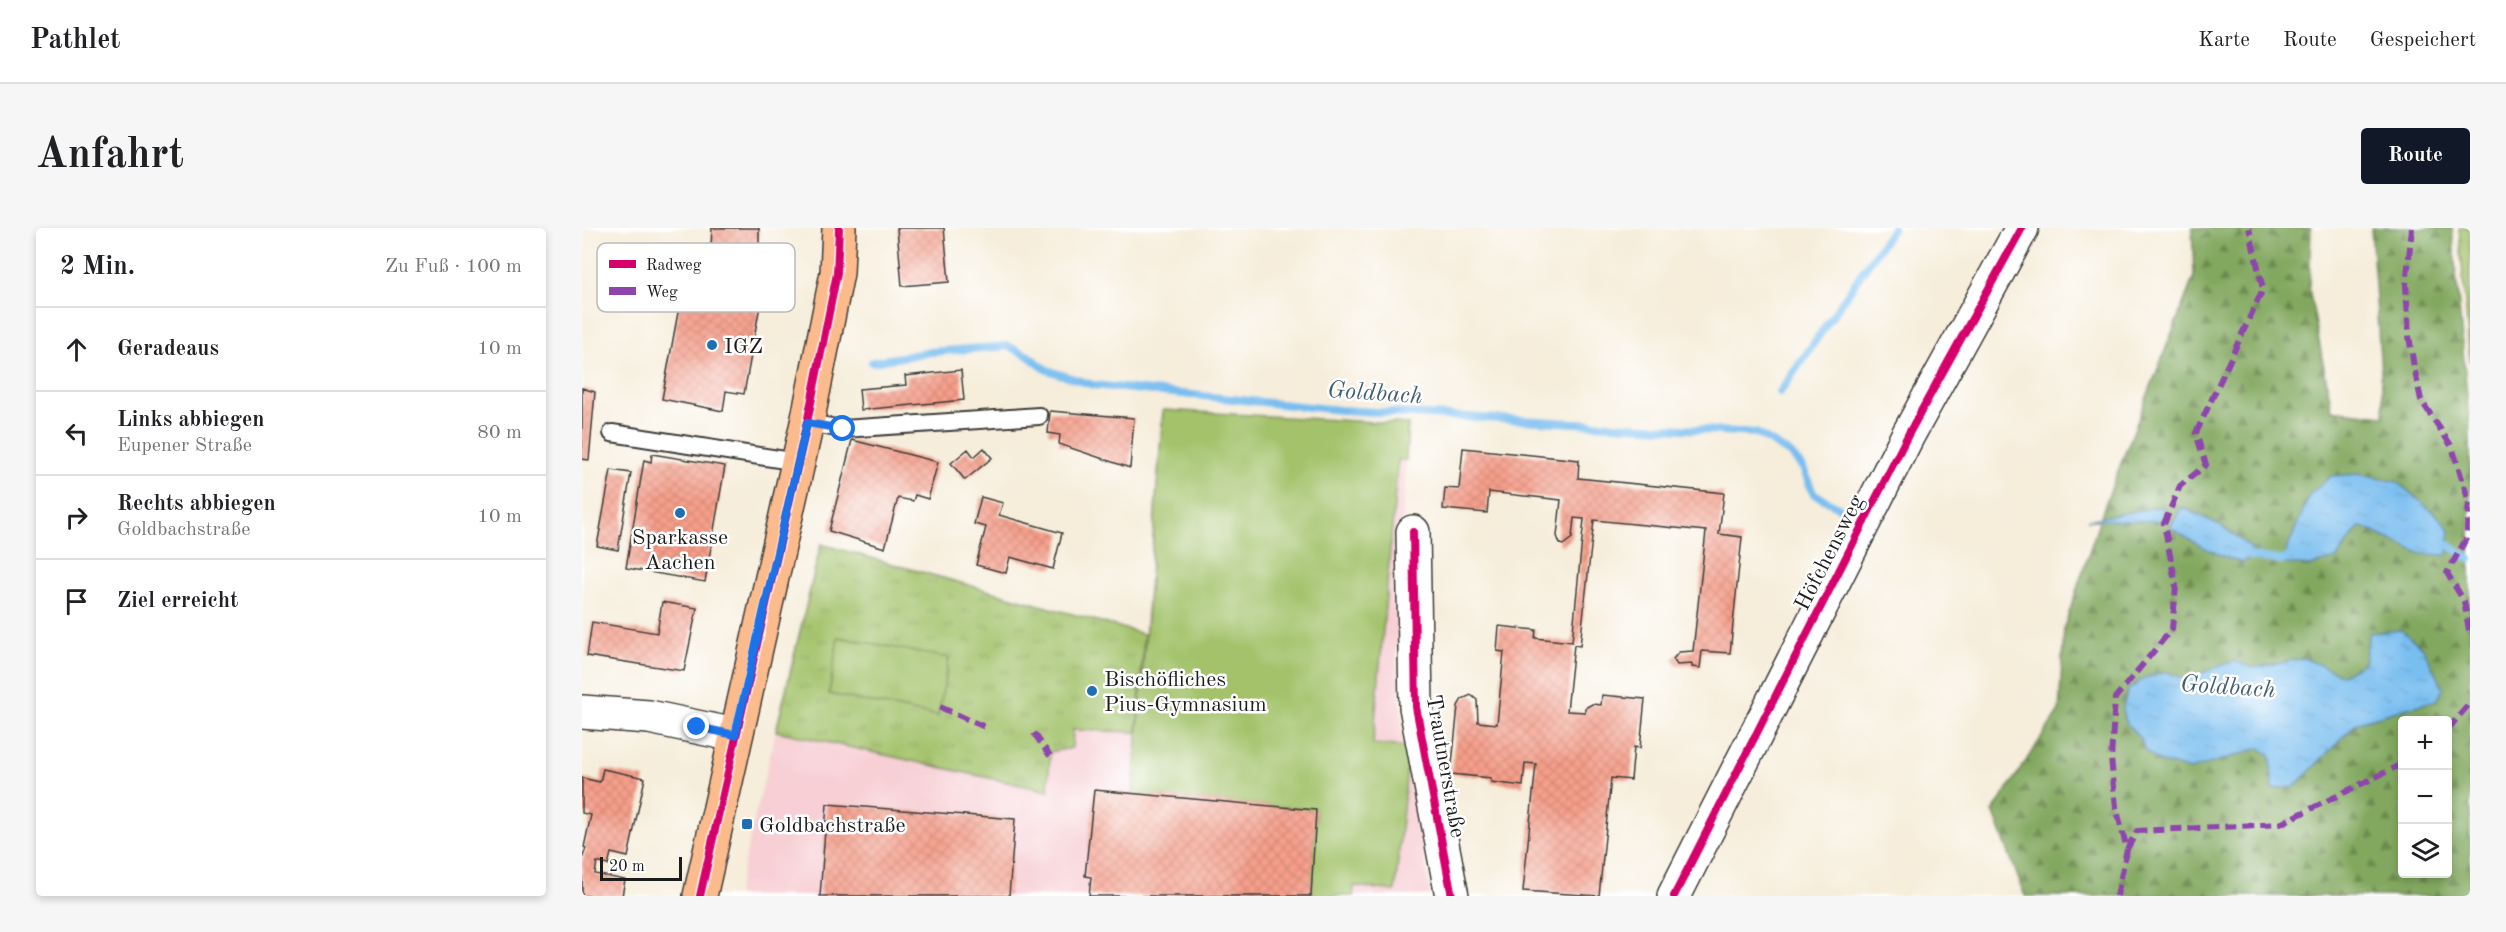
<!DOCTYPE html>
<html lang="de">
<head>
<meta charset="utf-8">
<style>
	:root { --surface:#fff; --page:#f6f6f6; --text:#202124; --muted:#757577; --line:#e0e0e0; --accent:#111827 }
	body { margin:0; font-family:"Old Standard TT",serif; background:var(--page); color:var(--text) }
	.controls { position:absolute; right:18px; bottom:18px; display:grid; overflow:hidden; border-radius:6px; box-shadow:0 3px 9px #0003 }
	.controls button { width:54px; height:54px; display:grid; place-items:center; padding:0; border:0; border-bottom:2px solid var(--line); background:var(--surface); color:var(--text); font:30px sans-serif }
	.scale { position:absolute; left:18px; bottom:15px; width:82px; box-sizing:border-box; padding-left:6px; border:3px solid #1c1c1c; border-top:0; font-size:16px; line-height:21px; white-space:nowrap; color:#1c1c1c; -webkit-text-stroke:4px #fff; paint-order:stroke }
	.stop { position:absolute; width:18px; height:18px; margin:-14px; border:4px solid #1a73e8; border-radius:50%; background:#fff }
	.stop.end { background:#1a73e8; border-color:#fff; box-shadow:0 2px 6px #0008 }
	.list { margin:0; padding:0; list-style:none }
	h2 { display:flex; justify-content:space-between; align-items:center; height:78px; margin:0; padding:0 24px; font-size:26px }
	h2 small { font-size:20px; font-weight:400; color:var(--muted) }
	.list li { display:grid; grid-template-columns:39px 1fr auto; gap:18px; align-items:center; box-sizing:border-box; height:84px; padding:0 24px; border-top:2px solid var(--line) }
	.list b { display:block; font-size:22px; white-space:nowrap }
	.list p { margin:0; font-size:20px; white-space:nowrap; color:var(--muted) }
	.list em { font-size:20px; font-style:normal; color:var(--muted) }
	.icon { flex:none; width:33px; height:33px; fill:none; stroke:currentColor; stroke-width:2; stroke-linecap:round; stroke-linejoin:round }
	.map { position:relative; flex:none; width:1888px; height:668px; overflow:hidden; border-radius:6px }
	header { display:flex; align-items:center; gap:36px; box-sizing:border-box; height:84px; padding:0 30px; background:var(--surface); border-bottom:2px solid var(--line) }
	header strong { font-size:28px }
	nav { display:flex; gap:33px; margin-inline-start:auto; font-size:21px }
	.intro { display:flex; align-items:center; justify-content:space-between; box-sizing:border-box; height:144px; padding:0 36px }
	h1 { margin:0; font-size:42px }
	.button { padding:15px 27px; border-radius:6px; background:var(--accent); color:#fff; font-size:21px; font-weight:700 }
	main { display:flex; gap:36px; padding:0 36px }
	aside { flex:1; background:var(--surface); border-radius:6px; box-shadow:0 3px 9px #0003 }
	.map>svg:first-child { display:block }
</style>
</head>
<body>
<header>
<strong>Pathlet</strong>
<nav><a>Karte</a><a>Route</a><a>Gespeichert</a></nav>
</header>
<div class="intro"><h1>Anfahrt</h1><a class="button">Route</a></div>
<main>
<aside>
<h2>2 Min.<small>Zu Fuß · 100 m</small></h2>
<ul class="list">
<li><svg class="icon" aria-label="ahead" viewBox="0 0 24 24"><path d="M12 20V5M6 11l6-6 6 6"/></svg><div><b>Geradeaus</b></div><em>10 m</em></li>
<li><svg class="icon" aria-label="left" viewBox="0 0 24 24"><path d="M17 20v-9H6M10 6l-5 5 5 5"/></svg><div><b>Links abbiegen</b><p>Eupener Straße</p></div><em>80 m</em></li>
<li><svg class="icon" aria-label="right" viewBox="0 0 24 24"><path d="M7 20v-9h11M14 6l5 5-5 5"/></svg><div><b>Rechts abbiegen</b><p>Goldbachstraße</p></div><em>10 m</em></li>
<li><svg class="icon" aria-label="arrive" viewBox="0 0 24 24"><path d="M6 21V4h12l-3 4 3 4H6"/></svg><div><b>Ziel erreicht</b></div></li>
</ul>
</aside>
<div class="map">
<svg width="1888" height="668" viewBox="0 0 1888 668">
	<defs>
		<pattern id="grass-tufts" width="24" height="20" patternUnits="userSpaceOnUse" patternTransform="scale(1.5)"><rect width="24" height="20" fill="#a3c26a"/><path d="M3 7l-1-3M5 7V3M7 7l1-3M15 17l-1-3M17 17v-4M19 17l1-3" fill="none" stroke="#8ca65b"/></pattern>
		<pattern id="forest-firs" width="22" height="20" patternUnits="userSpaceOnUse" patternTransform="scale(1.5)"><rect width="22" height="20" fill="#82a85e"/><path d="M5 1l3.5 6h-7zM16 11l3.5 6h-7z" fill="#6a884d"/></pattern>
		<pattern id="water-ripples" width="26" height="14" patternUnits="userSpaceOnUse" patternTransform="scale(1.5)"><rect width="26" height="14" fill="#79bef0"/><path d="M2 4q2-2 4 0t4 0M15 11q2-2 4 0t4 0" fill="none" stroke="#68a3cd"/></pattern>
		<pattern id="building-cross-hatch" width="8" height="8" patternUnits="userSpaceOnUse" patternTransform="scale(1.5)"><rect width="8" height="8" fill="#f69f8b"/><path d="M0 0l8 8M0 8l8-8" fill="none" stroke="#d28877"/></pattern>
	</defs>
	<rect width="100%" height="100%" fill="#fff"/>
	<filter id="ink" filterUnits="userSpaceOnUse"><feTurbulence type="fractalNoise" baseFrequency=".0167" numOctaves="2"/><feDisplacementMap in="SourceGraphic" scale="12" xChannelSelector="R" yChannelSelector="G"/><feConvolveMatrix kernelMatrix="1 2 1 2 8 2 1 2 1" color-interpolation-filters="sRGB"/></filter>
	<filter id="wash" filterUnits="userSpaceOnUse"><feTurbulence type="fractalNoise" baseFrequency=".008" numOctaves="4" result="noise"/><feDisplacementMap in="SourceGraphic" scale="24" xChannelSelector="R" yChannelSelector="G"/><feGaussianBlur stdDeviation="1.35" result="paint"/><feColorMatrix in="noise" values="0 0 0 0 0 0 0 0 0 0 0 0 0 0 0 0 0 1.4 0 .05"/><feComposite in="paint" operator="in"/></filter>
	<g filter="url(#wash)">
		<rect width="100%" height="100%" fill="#f6edda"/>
		<path fill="#f7cfd4" d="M581 182 826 196 814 425 823 519 849 668H154L239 316 562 406Z"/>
		<path fill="url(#grass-tufts)" stroke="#606f43" stroke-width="1.5" d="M239 316 562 406 555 504 491 502 490 520 468 524 466 563 194 503Z"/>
		<path fill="url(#forest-firs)" stroke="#4f623d" stroke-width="1.5" fill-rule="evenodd" d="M1610 0H1729L1727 60 1750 182 1802 188 1789 0H1870L1888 201V668H1443L1411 583 1477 483 1482 400 1522 279 1612 48ZM1820 493H1866V646H1820Z"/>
		<path fill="#a3c26a" stroke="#606f43" stroke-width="1.5" d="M1877 0H1888V134Z
			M581 182 826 196 824 232H816L791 516 827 519 813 663 772 658 771 668H729L734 582 551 566Z
			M256 409 367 430 356 488 247 466Z"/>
		<path fill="url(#water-ripples)" stroke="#4a6d86" stroke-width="1.5" d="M1775 246 1815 254 1853 285 1868 302 1865 327 1840 326 1778 298 1754 331 1728 338 1703 336 1700 333 1728 266 1749 248Z
			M1581 278 1579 293 1505 292Z
			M1600 279 1638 297 1669 320V328L1661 335C1633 327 1612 315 1588 299Z
			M1819 402 1841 420 1861 461 1855 472 1776 494 1712 559 1691 561 1688 527 1678 520 1608 542 1576 533 1563 523 1559 512 1545 496 1540 483 1546 462 1563 450 1585 444 1603 451 1652 433 1671 440 1722 430 1760 447 1782 435 1787 405Z"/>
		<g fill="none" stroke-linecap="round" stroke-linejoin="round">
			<path stroke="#79bef0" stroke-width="8" d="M290 134 348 124 426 118 445 127 465 142 511 157 758 182 1174 205 1209 226 1221 240 1231 265 1270 287
				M1198 164 1311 0
				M1856 310 1888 331
				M1659 323 1669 328 1700 333 1709 327"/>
		</g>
		<g id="blocks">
			<path fill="url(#building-cross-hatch)" d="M130 0H177V21L129 19Z
				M315 0H362L367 54 320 58Z
				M104 41 174 54 171 70 179 72 162 166 144 163 141 183 80 171Z
				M379 142 382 172 279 182 277 161 324 157 323 148Z
				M0 160 13 164 7 232 0 231Z
				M468 183 552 190 548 240 477 216 478 207 466 205Z
				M270 212 356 234 346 271 333 267 331 273 316 270 303 320 247 303Z
				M402 220 410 230 383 252 369 235 386 221 392 229Z
				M881 220 997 232 996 250 1142 265 1137 306 1160 309 1148 425 1120 423 1118 440 1110 439V436L1095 437 1091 431 1097 424 1111 423 1124 303 1012 292 998 418 992 417 985 483 1003 484V480L1010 476 1019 477 1020 467 1063 471 1058 520 1052 519 1049 552 1029 550 1017 668 941 663 954 536 943 535 941 558 909 554V550L869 546 876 478 880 471 889 467 895 472 896 494 915 496 922 424 915 423 917 398 954 402 953 410 990 414 1002 291 992 290 990 310 981 317 978 316 975 308 979 272 907 264 905 285 861 281 863 260 877 261Z
				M70 226 143 238 123 354 44 340 62 232 69 234Z
				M29 242 49 245 36 322 15 318Z
				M399 269 421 275 417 287 480 305 471 341 428 329 424 345 394 337 404 299 392 296Z
				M80 374 115 380 102 443 5 428 10 394 75 405Z
				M21 541 63 550 46 629 29 625 26 637 15 634 13 646 43 652 40 668H0V631L4 620 2 619 9 587 0 585V550L18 554Z
				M512 562 734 582 729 668H507L509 649 503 648Z
				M245 576 433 591 427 668H238Z"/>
		</g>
	</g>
	<g filter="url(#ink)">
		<use href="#blocks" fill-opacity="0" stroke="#3d3b38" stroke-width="1.5"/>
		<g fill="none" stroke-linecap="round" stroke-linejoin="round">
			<defs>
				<path id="lane" d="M225 195 261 201 457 188
					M30 205 216 234"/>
				<path id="street" d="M831 304 834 479 870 668
					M0 484 67 489 153 507
					M1092 668 1326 207 1440 0"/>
				<path id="primary" d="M118 668 225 195 255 45 257 0"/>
			</defs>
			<use href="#lane" stroke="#3d3b38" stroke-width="20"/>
			<use href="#street" stroke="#3d3b38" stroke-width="36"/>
			<use href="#primary" stroke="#3d3b38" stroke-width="36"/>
			<use href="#lane" stroke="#fff" stroke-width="16"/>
			<use href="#street" stroke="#fff" stroke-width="33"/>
			<use href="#primary" stroke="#fbbb8c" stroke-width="33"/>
			<path stroke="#8e44ad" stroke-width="6" stroke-dasharray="12 6" stroke-linecap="butt" d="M1830 0 1824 57 1827 108 1832 139 1839 172 1870 219 1887 274 1884 311 1865 345 1882 373 1888 408
				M358 479 405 500
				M1866 501 1888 475
				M452 505 468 528
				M1545 621 1555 603 1698 596 1820 536
				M1535 668 1545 621 1534 579 1529 530 1533 470 1590 401 1594 358 1582 296 1598 258 1624 237 1614 205 1681 61 1667 0"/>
			<defs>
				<path id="cycleway" d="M831 304 834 479 870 668
					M118 668 225 195 255 45 257 0
					M1092 668 1326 207 1440 0"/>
			</defs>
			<use href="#cycleway" stroke="#fff" stroke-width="11"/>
			<use href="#cycleway" stroke="#d6006c" stroke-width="8"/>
		</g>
	</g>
	<g fill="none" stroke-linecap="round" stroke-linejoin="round" filter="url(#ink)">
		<path stroke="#1a73e8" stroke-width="8" d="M115 499 153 507 225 195 261 201"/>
	</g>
	<g fill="#1f6fb2" stroke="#fff" stroke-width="2">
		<circle cx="130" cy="117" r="6"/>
		<circle cx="98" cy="285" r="6"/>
		<circle cx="510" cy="463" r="6"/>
		<rect x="159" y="590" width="12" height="12" rx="3"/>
	</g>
	<g text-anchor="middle" stroke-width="5" stroke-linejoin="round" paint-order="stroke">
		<g font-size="22" fill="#1c1c1c" stroke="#fff" text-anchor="start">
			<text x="142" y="125">IGZ</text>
			<text x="98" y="316" text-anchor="middle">Sparkasse<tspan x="98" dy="25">Aachen</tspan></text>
			<text x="522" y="458">Bischöfliches<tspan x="522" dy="25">Pius-Gymnasium</tspan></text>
			<text x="177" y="604">Goldbachstraße</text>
		</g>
		<g font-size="22" fill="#1c1c1c" stroke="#fff">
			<text transform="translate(1246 324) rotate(-63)" y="8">Höfchensweg</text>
			<text transform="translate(865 538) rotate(80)" y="8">Trautnerstraße</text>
		</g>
		<g font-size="24" font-style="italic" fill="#415d71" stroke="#fff">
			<text transform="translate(793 164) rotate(4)" y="8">Goldbach</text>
			<text transform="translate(1646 458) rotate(4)" y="8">Goldbach</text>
		</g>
	</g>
	<rect x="15" y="15" width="198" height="69" rx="9" fill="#fff" stroke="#bbb" stroke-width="1.5"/>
	<rect x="27" y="32" width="27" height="8" fill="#d6006c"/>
	<rect x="27" y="59" width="27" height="8" fill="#8e44ad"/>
	<g font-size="16" fill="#1c1c1c">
		<text x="64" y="42">Radweg</text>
		<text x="64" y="69">Weg</text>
	</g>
</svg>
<div class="controls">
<button>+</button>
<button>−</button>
<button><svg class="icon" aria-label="layers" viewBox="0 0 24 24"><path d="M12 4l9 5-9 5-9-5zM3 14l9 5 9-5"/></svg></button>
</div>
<div class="scale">20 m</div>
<div class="stop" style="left:261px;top:201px"></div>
<div class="stop end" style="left:115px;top:499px"></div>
</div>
</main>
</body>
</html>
